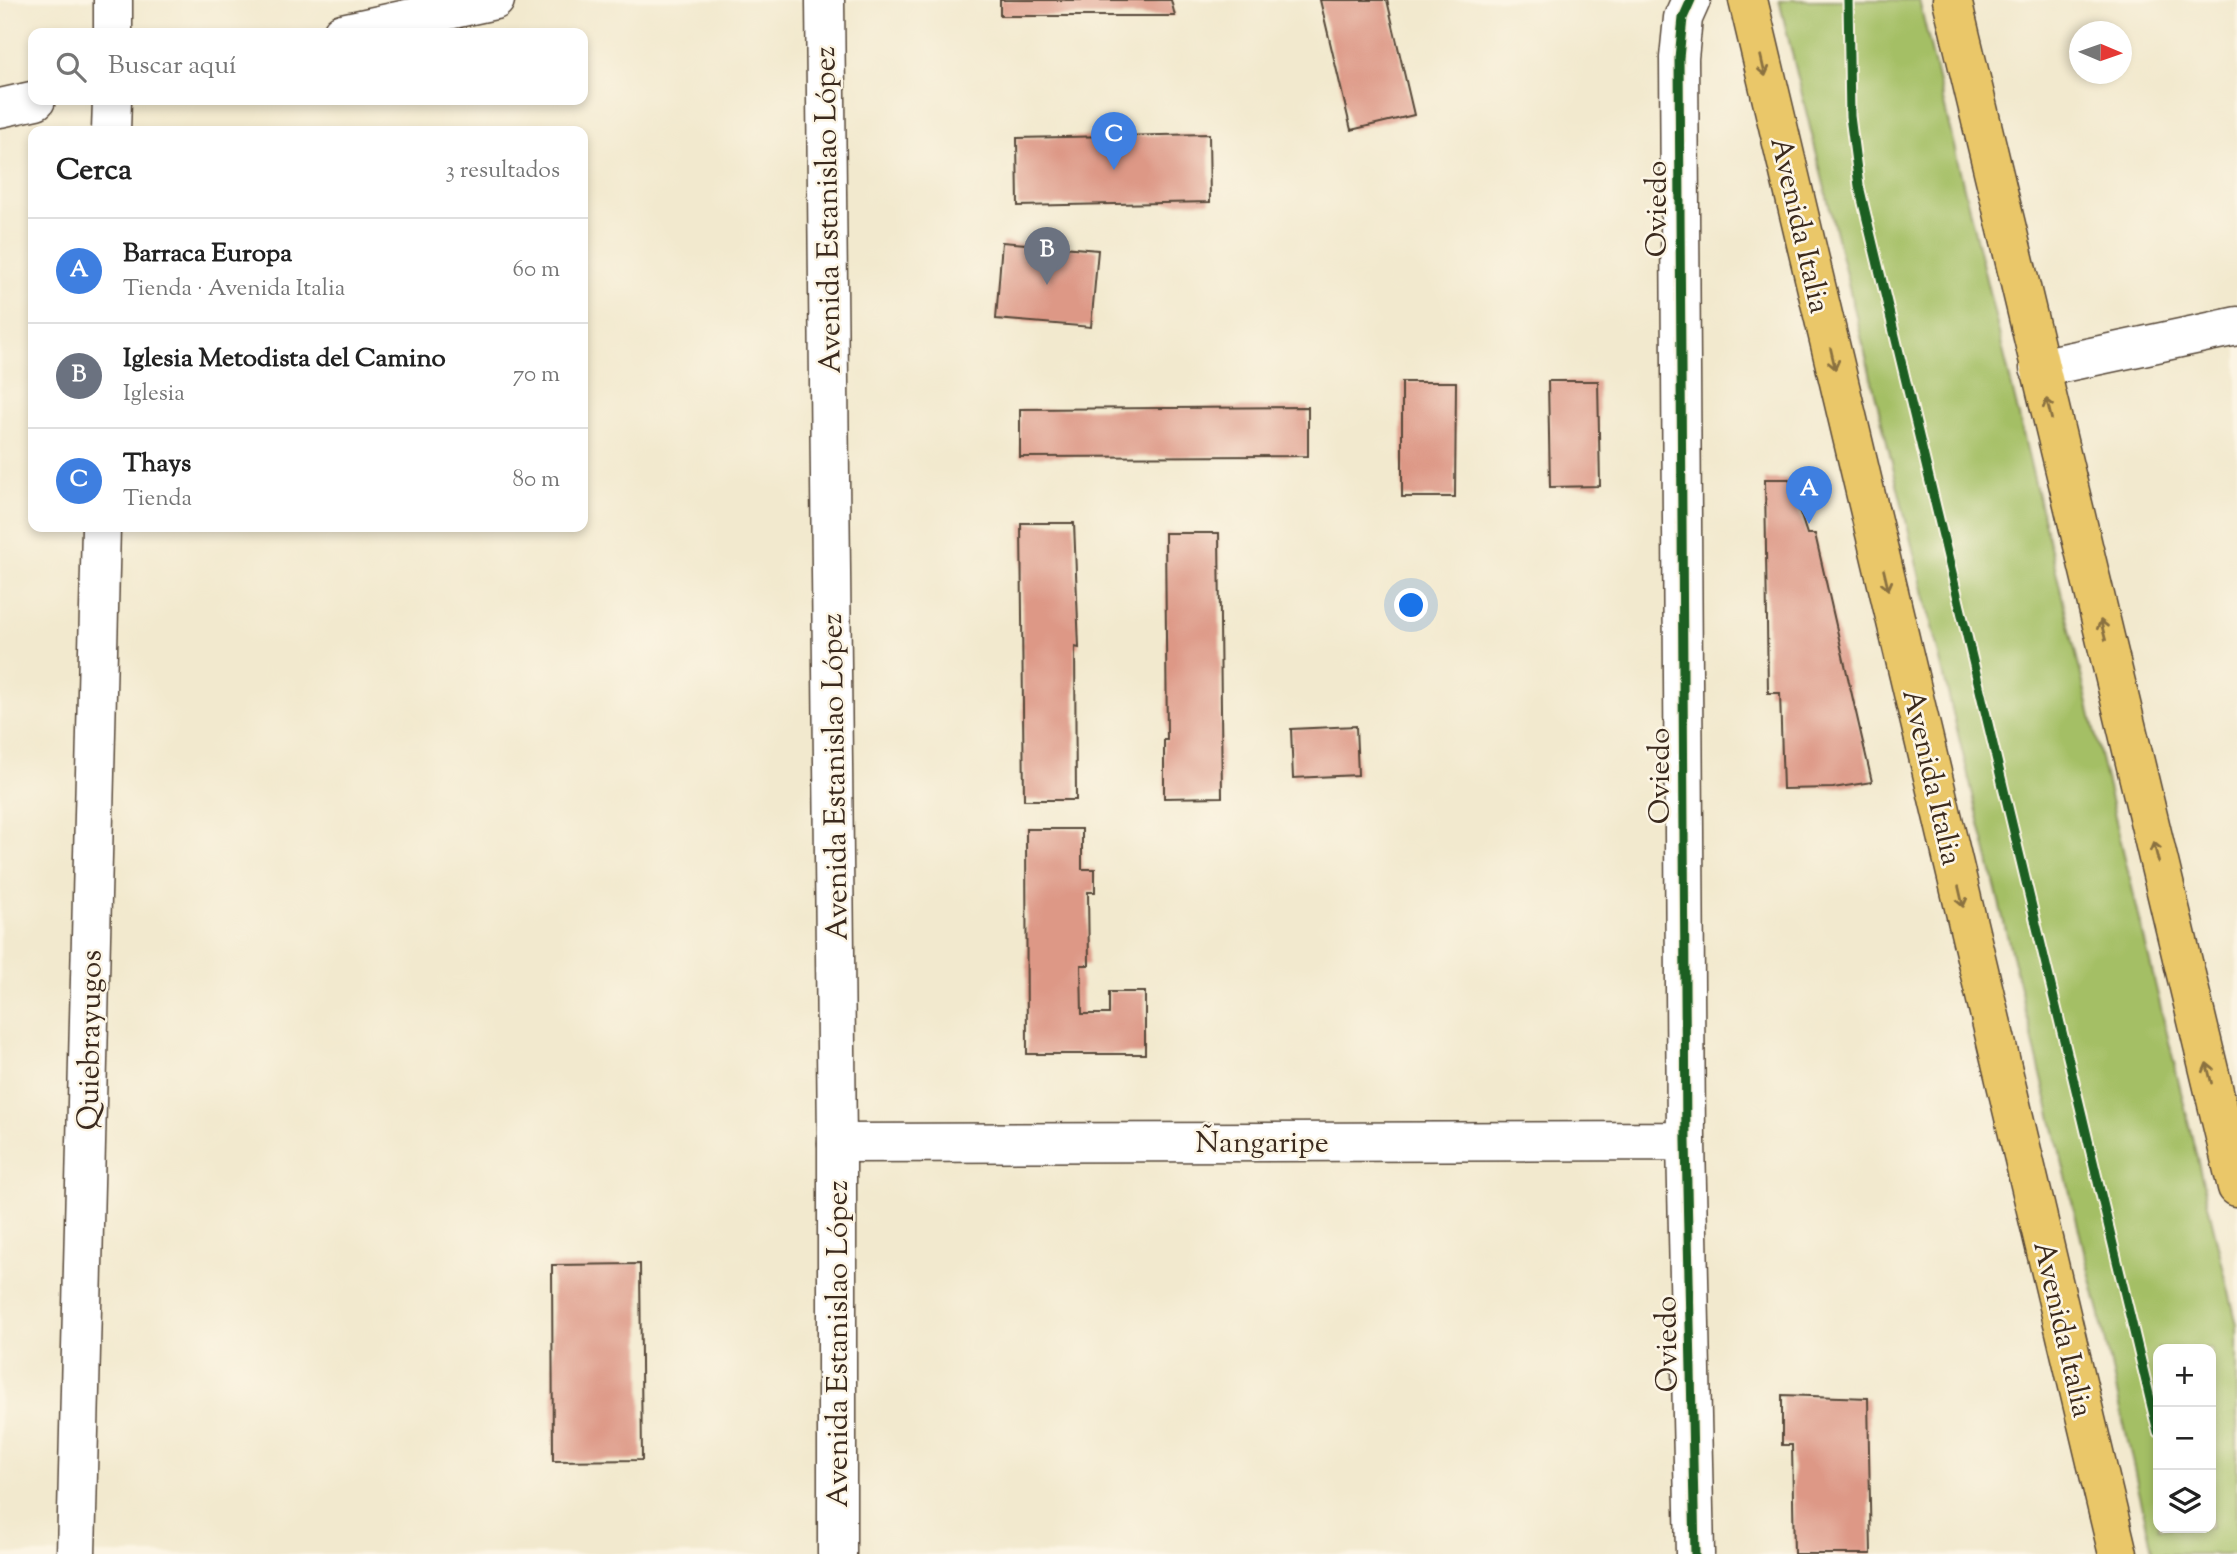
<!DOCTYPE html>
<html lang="es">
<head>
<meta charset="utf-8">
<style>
	:root { --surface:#fff; --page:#f2f2f2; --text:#222; --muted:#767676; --line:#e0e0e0; --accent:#111827 }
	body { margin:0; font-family:"Sorts Mill Goudy",serif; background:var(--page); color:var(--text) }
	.controls { position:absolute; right:21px; bottom:21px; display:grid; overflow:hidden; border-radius:14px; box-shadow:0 4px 10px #0003 }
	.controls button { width:63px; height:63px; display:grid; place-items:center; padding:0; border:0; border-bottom:2px solid var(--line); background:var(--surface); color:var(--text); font:35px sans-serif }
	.compass { position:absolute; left:2069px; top:21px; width:63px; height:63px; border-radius:50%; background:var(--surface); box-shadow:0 4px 10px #0003; rotate:92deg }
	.you { position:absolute; left:1412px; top:606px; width:24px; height:24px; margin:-18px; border:5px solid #fff; border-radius:50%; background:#1a73e8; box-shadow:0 0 0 10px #1a73e833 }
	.badge { display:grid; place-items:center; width:46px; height:46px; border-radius:50%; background:var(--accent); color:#fff; font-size:23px; font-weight:700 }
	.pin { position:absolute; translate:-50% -58px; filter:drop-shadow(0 2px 4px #0008) }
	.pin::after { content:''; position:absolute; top:37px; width:24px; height:21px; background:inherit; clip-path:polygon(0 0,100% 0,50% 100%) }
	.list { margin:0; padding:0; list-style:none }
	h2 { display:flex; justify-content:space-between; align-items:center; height:91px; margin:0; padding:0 28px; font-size:30px }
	h2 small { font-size:23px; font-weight:400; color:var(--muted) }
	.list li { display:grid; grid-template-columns:46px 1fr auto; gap:21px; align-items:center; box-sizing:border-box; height:105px; padding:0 28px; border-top:2px solid var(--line) }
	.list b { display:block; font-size:26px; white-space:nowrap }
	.list p { margin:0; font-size:23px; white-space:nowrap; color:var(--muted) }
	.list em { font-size:23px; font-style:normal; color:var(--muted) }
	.icon { flex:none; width:38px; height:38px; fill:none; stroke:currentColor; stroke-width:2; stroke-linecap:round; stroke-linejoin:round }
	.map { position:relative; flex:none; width:2237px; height:1554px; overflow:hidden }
	.search { position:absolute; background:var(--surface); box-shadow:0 4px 10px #0003; left:28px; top:28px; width:560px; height:77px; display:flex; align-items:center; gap:18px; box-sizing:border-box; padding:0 24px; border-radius:14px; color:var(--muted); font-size:26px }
	.panel { position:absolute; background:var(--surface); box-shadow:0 4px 10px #0003; left:28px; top:126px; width:560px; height:406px; border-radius:14px }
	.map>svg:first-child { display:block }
</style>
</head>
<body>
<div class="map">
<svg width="2237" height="1554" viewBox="0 0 2237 1554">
	<rect width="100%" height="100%" fill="#fcf5e5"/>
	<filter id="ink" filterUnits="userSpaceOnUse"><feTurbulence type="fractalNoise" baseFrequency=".0143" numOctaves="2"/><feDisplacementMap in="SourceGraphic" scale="14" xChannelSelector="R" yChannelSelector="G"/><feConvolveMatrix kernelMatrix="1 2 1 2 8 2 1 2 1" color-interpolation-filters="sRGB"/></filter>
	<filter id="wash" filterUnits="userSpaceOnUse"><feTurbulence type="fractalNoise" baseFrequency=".00686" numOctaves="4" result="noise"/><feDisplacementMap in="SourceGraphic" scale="28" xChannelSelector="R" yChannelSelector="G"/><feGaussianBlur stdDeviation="1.57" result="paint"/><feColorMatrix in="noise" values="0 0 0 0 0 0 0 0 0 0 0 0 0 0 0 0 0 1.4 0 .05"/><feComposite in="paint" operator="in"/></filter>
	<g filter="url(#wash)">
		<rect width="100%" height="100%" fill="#f2e9ce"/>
		<path fill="#a4bf65" stroke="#707442" stroke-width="2" fill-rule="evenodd" d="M1779 0H1919L2237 1325V1554H2153L2100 1316ZM2158 1349H2211V1528H2158Z"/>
		<g id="blocks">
			<path fill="#dd9886" d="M1000 0H1171L1175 16H1000Z
				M1320 0H1387L1414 115 1351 130Z
				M1209 134 1210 202 1018 206 1017 138Z
				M1002 242 1098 250 1091 327 996 319Z
				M1548 381H1598L1600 486 1550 487Z
				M1402 382H1456L1455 497H1402Z
				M1308 407V456L1020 457V409Z
				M1765 479H1789L1807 534H1815L1872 782 1833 788 1783 789 1780 693H1768Z
				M1021 523H1074L1079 648 1075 647 1076 800H1024Z
				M1165 533H1219L1222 797 1164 798V740H1167Z
				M1356 726 1358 775 1293 778 1291 729Z
				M1026 829H1082V869H1095V892H1088L1089 965H1081L1082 1014H1109V992H1145V1054H1027Z
				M640 1264 642 1460 553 1461 552 1265Z
				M1782 1395 1868 1398 1871 1554H1794L1792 1445H1782Z"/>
		</g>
	</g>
	<g filter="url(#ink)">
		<use href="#blocks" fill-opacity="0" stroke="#564738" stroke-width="2"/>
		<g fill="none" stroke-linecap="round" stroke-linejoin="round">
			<defs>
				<path id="minor" d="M1691 0 1683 18 1679 58 1686 1141 1695 1554
					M113 33V0
					M111 131 112 100
					M2039 368 2237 326
					M837 1143 1686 1141
					M76 1554 101 527"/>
				<path id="tertiary" d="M825 0 837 1143V1554
					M342 33 495 0
					M0 108 36 100"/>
				<path id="primary" d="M1748 0 2118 1554
					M1952 0 2237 1187"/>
			</defs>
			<use href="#minor" stroke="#564738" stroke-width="41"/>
			<use href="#tertiary" stroke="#564738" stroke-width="41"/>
			<use href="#primary" stroke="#564738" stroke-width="41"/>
			<use href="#minor" stroke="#fff" stroke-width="38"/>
			<use href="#tertiary" stroke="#fff" stroke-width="38"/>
			<use href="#primary" stroke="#eac769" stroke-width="38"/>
			<defs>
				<path id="cycleway" d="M1691 0 1683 18 1679 58 1686 1141 1695 1554
					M1848 0 1850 116 1859 186 2158 1432"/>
			</defs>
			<use href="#cycleway" stroke="#fcf5e5" stroke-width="13"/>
			<use href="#cycleway" stroke="#1b5e20" stroke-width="9"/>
		</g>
		<defs><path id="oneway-shaft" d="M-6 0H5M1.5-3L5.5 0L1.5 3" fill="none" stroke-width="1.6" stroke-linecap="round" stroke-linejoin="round" transform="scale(1.75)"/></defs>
		<g stroke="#8a7140">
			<use href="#oneway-shaft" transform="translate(1763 66) rotate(77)"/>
			<use href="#oneway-shaft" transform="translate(1833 359) rotate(77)"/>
			<use href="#oneway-shaft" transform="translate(2049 409) rotate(-104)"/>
			<use href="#oneway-shaft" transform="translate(1886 580) rotate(77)"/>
			<use href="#oneway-shaft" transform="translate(2103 630) rotate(-104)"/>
			<use href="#oneway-shaft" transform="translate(2156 852) rotate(-104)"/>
			<use href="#oneway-shaft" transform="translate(1961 897) rotate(77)"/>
			<use href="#oneway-shaft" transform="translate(2209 1073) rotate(-104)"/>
		</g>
	</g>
	<g text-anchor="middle" stroke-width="5" stroke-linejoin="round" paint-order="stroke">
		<g font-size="30" fill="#3b2a1e" stroke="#fcf5e5">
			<text transform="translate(1656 209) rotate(-90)" y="10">Oviedo</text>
			<text transform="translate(827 210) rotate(-91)" y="10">Avenida Estanislao López</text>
			<text transform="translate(1801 225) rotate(77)" y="10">Avenida Italia</text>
			<text transform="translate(1659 776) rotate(-90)" y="10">Oviedo</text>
			<text transform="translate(834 777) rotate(-91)" y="10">Avenida Estanislao López</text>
			<text transform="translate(1933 777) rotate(77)" y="10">Avenida Italia</text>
			<text transform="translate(89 1040) rotate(-89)" y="10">Quiebrayugos</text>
			<text x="1262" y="1152">Ñangaripe</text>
			<text transform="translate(2064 1329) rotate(77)" y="10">Avenida Italia</text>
			<text transform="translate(837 1344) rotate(-90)" y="10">Avenida Estanislao López</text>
			<text transform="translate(1666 1344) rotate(-91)" y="10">Oviedo</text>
		</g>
	</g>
</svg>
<div class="controls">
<button>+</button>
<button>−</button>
<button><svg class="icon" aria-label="layers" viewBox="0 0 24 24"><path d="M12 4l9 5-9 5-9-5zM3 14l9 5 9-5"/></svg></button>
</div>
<svg class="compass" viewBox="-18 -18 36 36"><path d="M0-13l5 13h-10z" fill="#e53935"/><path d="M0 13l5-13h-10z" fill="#767676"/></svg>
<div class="you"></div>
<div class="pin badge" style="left:1809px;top:524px;background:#3f7fe0">A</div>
<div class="pin badge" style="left:1047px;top:285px;background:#6b7280">B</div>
<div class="pin badge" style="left:1114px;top:170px;background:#3f7fe0">C</div>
<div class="search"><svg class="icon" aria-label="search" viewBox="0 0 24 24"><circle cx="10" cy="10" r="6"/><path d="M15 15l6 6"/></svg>Buscar aquí</div>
<section class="panel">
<h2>Cerca<small>3 resultados</small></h2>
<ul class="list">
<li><span class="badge" style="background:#3f7fe0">A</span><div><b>Barraca Europa</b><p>Tienda · Avenida Italia</p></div><em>60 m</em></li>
<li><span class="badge" style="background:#6b7280">B</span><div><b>Iglesia Metodista del Camino</b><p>Iglesia</p></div><em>70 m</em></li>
<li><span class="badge" style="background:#3f7fe0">C</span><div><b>Thays</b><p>Tienda</p></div><em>80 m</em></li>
</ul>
</section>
</div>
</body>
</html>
